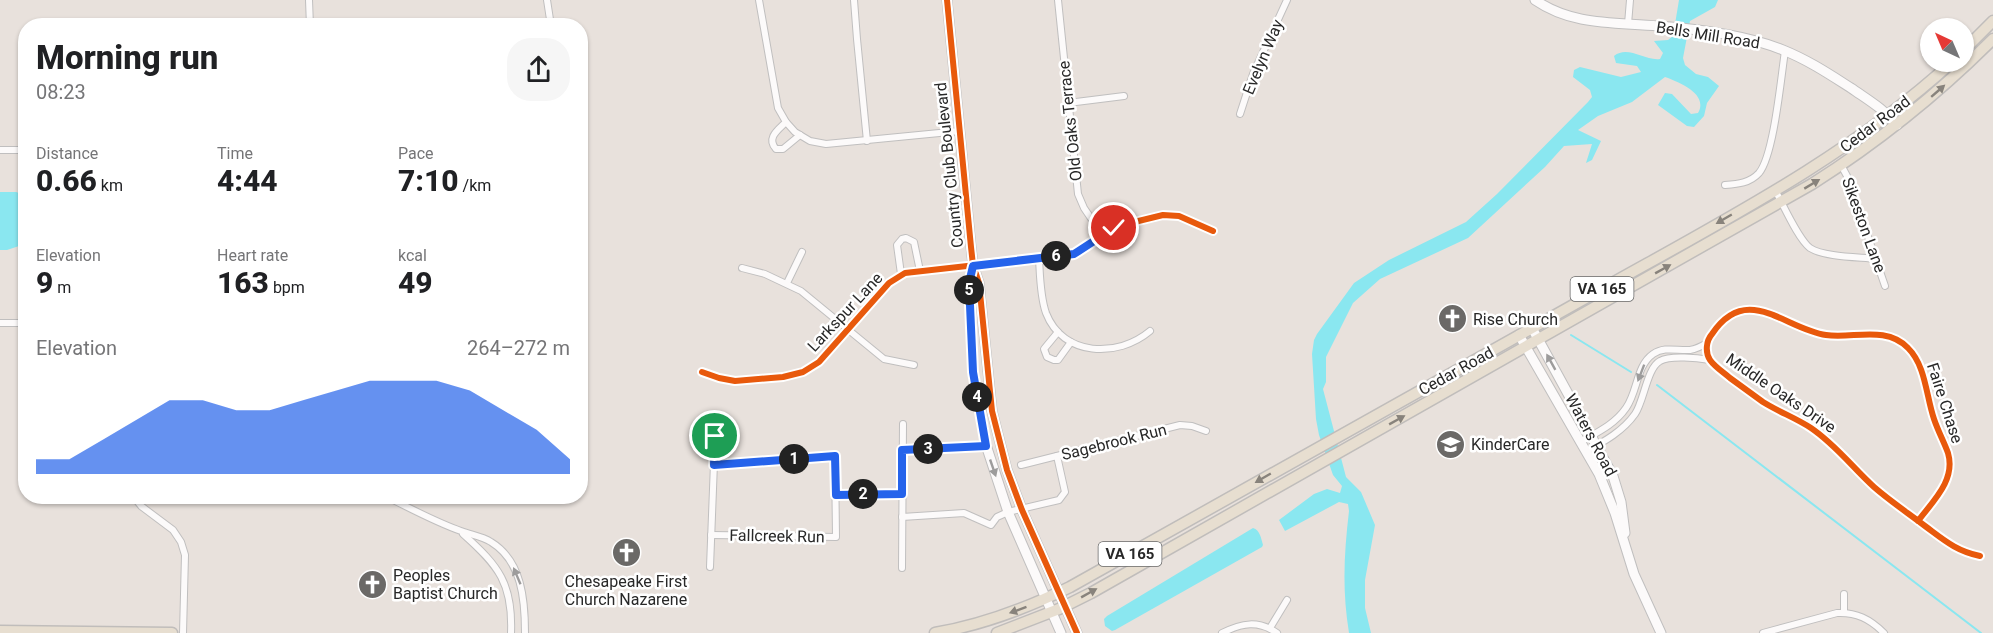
<!DOCTYPE html>
<html lang="en">
<head>
<meta charset="utf-8">
<style>
	:root { --surface:#fff; --page:#f6f6f6; --text:#202124; --muted:#757577; --accent:#2563eb }
	body { margin:0; font-family:Roboto,sans-serif; background:var(--page); color:var(--text); height:100vh; display:flex; flex-direction:column; font-size:22px; white-space:nowrap }
	* { box-sizing:border-box; margin:0 }
	p { font-size:20px; color:var(--muted) }
	.icon { flex:none; width:33px; height:33px; fill:none; stroke:currentColor; stroke-width:2; stroke-linecap:round; stroke-linejoin:round }
	.map { position:relative; flex:1; overflow:hidden }
	.side { position:absolute; left:18px; top:18px; width:570px; height:486px; display:flex; flex-direction:column; background:var(--surface); border-radius:24px; box-shadow:0 2px 4px #0004 }
	.side>* { flex:none }
	.needle { width:39px; rotate:316deg }
	.tools { position:absolute; left:1920px; top:18px; display:grid; gap:12px }
	.tools a { display:grid; place-items:center; width:54px; height:54px; border-radius:50%; background:var(--surface); box-shadow:0 2px 4px #0004; font-size:30px }
	.pin { position:absolute; display:grid; place-items:center; width:51px; height:51px; color:#fff; margin:-26px; border:3px solid #fff; border-radius:50%; box-shadow:0 2px 6px #0007 }
	.km { position:absolute; width:30px; height:30px; margin:-15px; border-radius:50%; background:#222; color:#fff; font-size:16px; line-height:30px; text-align:center }
	.round { display:grid; place-items:center; flex:none; width:63px; height:63px; border-radius:24px; background:var(--page) }
	.overview { display:flex; align-items:center; justify-content:space-between; height:102px; padding:0 18px }
	h1 { font-size:33px; font-weight:800; line-height:45px }
	.figures { display:grid; grid-template-columns:repeat(3,1fr); gap:9px; height:102px; padding:6px 18px }
	.figures div { display:grid; align-content:center }
	.figures b { font-size:30px; font-weight:800 }
	.figures small { font-size:16px; font-weight:400 }
	.figures p { font-size:16px }
	.chart { height:168px; padding:12px 18px }
	.chart p { display:flex; justify-content:space-between }
	.chart svg { width:100%; height:108px; margin-top:6px; fill:var(--accent); opacity:.7 }
	.map>svg:first-child { display:block }
</style>
</head>
<body>
<div class="map">
<svg width="1993" height="633" viewBox="0 0 1993 633">
	<rect width="100%" height="100%" fill="#e8e1dc"/>
	<g fill="#8ae7f0">
		<path d="M1679,0h39l-3,7 -25,14 -7,37 2,7 11,9 12,3 11,9 -12,17 -3,13 -10,11 -7,-1 -29,-21 7,-12 7,1 19,20 7,-1c11,-19 -19,-31 -33,-36l-33,25 -34,14 -20,14 23,11 -9,19 -6,3 6,-19 -28,2 -19,21 -77,71 -88,41 -27,24 -27,54v25l-3,7 23,88 15,15 14,33 -10,55v28l6,25h-22c-7,-43 -5,-79 0,-122l-1,-7 -9,-2 -54,29 -6,-11 35,-26 13,-5 13,4 2,-7 -9,-11 -14,-40 -3,-16 -4,-65 2,-14 3,-6 37,-51 35,-23 77,-38 31,-28 91,-92 4,-5 -2,-7 -17,-13 1,-7 6,-3 41,10 20,-5 -4,-6 -21,-3 -2,-7c14,-11 30,5 46,3l3,-6 -9,-12 14,-1 5,-4z"/>
		<path d="M0,192h16l9,3v49l-18,6h-7z"/>
		<path d="M1253,528c7,2 8,10 10,17l-1,2 -147,83 -3,1 -7,-5 -1,-7 3,-3z"/>
	</g>
	<g fill="none" stroke-linecap="round" stroke-linejoin="round">
		<g stroke="#8ae7f0" stroke-width="2">
			<path d="M1571,335l60,37"/>
			<path d="M1657,385l324,248"/>
		</g>
		<defs>
			<g id="street">
				<path d="M309,0l1,26"/>
				<path d="M547,0l4,26"/>
				<path d="M759,0l19,108 8,14 9,10 15,9 16,3 134,-13"/>
				<path d="M854,0l3,39 10,102"/>
				<path d="M1058,0l20,194 6,14 19,28"/>
				<path d="M1628,24l2,-24"/>
				<path d="M1068,103l56,-7"/>
				<path d="M1240,114l13,-40 34,-74"/>
				<path d="M786,122c-8,8 -20,16 -10,27h7l17,-14"/>
				<path d="M0,150h26"/>
				<path d="M1841,165l6,11 38,110"/>
				<path d="M1725,185c13,-1 25,-2 34,-12 15,-18 22,-96 26,-122"/>
				<path d="M1775,190c8,14 23,49 35,58 14,9 49,9 66,11"/>
				<path d="M1039,258c1,17 1,38 7,55 17,44 72,45 104,18"/>
				<path d="M742,268l23,6 36,17 83,68 30,6"/>
				<path d="M901,274l-4,-29 5,-6 4,-1 8,4 6,29"/>
				<path d="M787,283l15,-31"/>
				<path d="M0,323h26"/>
				<path d="M1058,332l-14,17 3,8 7,3h4l13,-18"/>
				<path d="M702,372l17,6 16,3 48,-4 20,-5 16,-10 70,-79 16,-10 169,-19 44,-28 45,-11 16,1 34,15"/>
				<path d="M1582,441c16,-9 33,-17 44,-33 12,-17 10,-42 27,-54 12,-8 24,-3 37,-4 6,-1 12,-4 17,-7"/>
				<path d="M902,450l84,-5"/>
				<path d="M1587,451c18,-10 36,-20 48,-37 9,-13 12,-46 25,-53 10,-6 38,-3 50,-1"/>
				<path d="M1021,465l159,-40 12,1 14,5"/>
				<path d="M836,495l66,-1"/>
				<path d="M133,496l8,10 32,24 8,12 4,13 -2,78"/>
				<path d="M385,496c25,12 50,26 76,35 10,4 21,5 30,11 31,19 34,58 34,91"/>
				<path d="M902,517l62,-4 27,12 6,-8 11,-5 51,-12 6,-8 -8,-36"/>
				<path d="M1918,521c15,-20 38,-41 30,-68 -4,-11 -10,-22 -14,-34 -8,-23 -8,-53 -26,-71 -22,-23 -55,-9 -82,-13 -41,-6 -79,-53 -114,-1 -6,7 -7,18 -2,26 5,7 13,12 20,18 11,8 22,16 33,24 16,10 33,16 48,26 25,17 41,39 63,59 16,14 34,26 51,39 19,14 31,25 55,30"/>
				<path d="M463,534c36,32 50,50 48,99"/>
				<path d="M711,535l125,2 -1,-81 -121,9"/>
				<path d="M710,567l5,-130"/>
				<path d="M902,568l1,-144"/>
				<path d="M1844,613v-19"/>
				<path d="M1270,628l17,-28"/>
				<path d="M1222,633c20,-10 36,-13 55,0"/>
				<path d="M1763,633l74,-20c19,-1 33,6 47,20"/>
			</g>
			<g id="secondary">
				<path d="M947,0l24,247 2,18 6,18 13,128 15,59 15,40 55,123"/>
				<path d="M1535,0c38,26 79,22 123,26 40,3 88,9 125,24 25,10 46,24 68,38 17,12 33,21 46,37"/>
				<path d="M973,265l-4,18 4,89 13,73 22,67 53,121"/>
				<path d="M1532,328l81,148 8,26 4,31"/>
				<path d="M1519,335l80,139 16,39 19,61 27,59"/>
			</g>
			<g id="primary">
				<path d="M1964,50l29,-29"/>
				<path d="M0,631l172,2"/>
				<path d="M935,633c47,-8 92,-25 135,-46 172,-96 343,-192 514,-288 127,-72 260,-138 368,-237"/>
				<path d="M997,633l62,-24 32,-16 721,-409c66,-42 126,-90 181,-145"/>
			</g>
		</defs>
		<use href="#street" stroke="#c0bfbf" stroke-width="8"/>
		<use href="#secondary" stroke="#c0bfbf" stroke-width="11"/>
		<use href="#primary" stroke="#c0bdbb" stroke-width="13"/>
		<use href="#street" stroke="#fcfafa" stroke-width="6"/>
		<use href="#secondary" stroke="#fcfafa" stroke-width="9"/>
		<use href="#primary" stroke="#e7ded0" stroke-width="10"/>
		<defs>
			<g id="cycleway">
				<path d="M947,0l24,247 2,18 6,18 13,128 15,59 15,40 55,123"/>
				<path d="M702,372l17,6 16,3 48,-4 20,-5 16,-10 70,-79 16,-10 169,-19 44,-28 45,-11 16,1 34,15"/>
				<path d="M1918,521c15,-20 38,-41 30,-68 -4,-11 -10,-22 -14,-34 -8,-23 -8,-53 -26,-71 -22,-23 -55,-9 -82,-13 -41,-6 -79,-53 -114,-1 -6,7 -7,18 -2,26 5,7 13,12 20,18 11,8 22,16 33,24 16,10 33,16 48,26 25,17 41,39 63,59 16,14 34,26 51,39 19,14 31,25 55,30"/>
			</g>
		</defs>
		<use href="#cycleway" stroke="#fff" stroke-width="10"/>
		<use href="#cycleway" stroke="#e8590c" stroke-width="6"/>
	</g>
	<defs><path id="oneway-solid" d="M-6-.8H1V-3.2L6.5 0L1 3.2V.8H-6Z" transform="scale(1.5)"/></defs>
	<g fill="#88837c">
		<use href="#oneway-solid" transform="translate(1938 91) rotate(-41)"/>
		<use href="#oneway-solid" transform="translate(1812 184) rotate(-31)"/>
		<use href="#oneway-solid" transform="translate(1724 219) rotate(150)"/>
		<use href="#oneway-solid" transform="translate(1663 269) rotate(-29)"/>
		<use href="#oneway-solid" transform="translate(1397 420) rotate(-29)"/>
		<use href="#oneway-solid" transform="translate(1263 478) rotate(150)"/>
		<use href="#oneway-solid" transform="translate(1089 593) rotate(-29)"/>
		<use href="#oneway-solid" transform="translate(1018 610) rotate(160)"/>
	</g>
	<g fill="#9d9c9c">
		<use href="#oneway-solid" transform="translate(1551 362) rotate(-119)"/>
		<use href="#oneway-solid" transform="translate(1641 373) rotate(111)"/>
		<use href="#oneway-solid" transform="translate(993 468) rotate(71)"/>
		<use href="#oneway-solid" transform="translate(517 576) rotate(-113)"/>
	</g>
	<g fill="none" stroke-linecap="round" stroke-linejoin="round">
		<defs>
			<path id="route" d="M715,436l-1,29 121,-9 1,39 66,-1v-44l84,-4 -13,-74 -4,-89 4,-17 101,-12 40,-26"/>
		</defs>
		<use href="#route" stroke="#fff" stroke-width="12"/>
		<use href="#route" stroke="#2563eb" stroke-width="8"/>
	</g>
	<defs>
		<symbol id="church-disc" viewBox="-11 -11 22 22"><circle r="9.5" fill="#6b6967" stroke="#fff"/><path d="M-1.2-6h2.4v3.5h3.3v2.4h-3.3V6h-2.4V-.1h-3.3v-2.4h3.3Z" fill="#fff"/></symbol>
		<symbol id="school-disc" viewBox="-11 -11 22 22"><circle r="9.5" fill="#6b6967" stroke="#fff"/><path d="M0-5L7-2L0 1L-7-2ZM-4 1L0 2.5L4 1V4Q0 6-4 4Z" fill="#fff"/></symbol>
	</defs>
	<g fill-rule="evenodd">
		<use href="#church-disc" x="1436" y="302" width="33" height="33"/>
		<use href="#school-disc" x="1434" y="428" width="33" height="33"/>
		<use href="#church-disc" x="610" y="536" width="33" height="33"/>
		<use href="#church-disc" x="356" y="568" width="33" height="33"/>
	</g>
	<g text-anchor="middle" dominant-baseline="central" stroke-width="5" stroke-linejoin="round" paint-order="stroke">
		<g fill="#fff" stroke="#686868" stroke-width="1.5">
			<rect x="1570.5" y="277" width="63" height="24" rx="4.5"/>
			<rect x="1098.5" y="542" width="63" height="24" rx="4.5"/>
		</g>
		<g font-size="15" font-weight="bold" fill="#282828">
			<text x="1602" y="289">VA 165</text>
			<text x="1130" y="554">VA 165</text>
		</g>
		<g font-size="16" fill="#282828" stroke="#fff">
			<text transform="translate(1708 35) rotate(9)">Bells Mill Road</text>
			<text transform="translate(1263 57) rotate(-67)">Evelyn Way</text>
			<text transform="translate(1070 121) rotate(-96)">Old Oaks Terrace</text>
			<text transform="translate(1875 124) rotate(-37)">Cedar Road</text>
			<text transform="translate(949 165) rotate(-96)">Country Club Boulevard</text>
			<text transform="translate(1864 225) rotate(70)">Sikeston Lane</text>
			<text transform="translate(845 312) rotate(-47)">Larkspur Lane</text>
			<text transform="translate(1456 371) rotate(-29)">Cedar Road</text>
			<text transform="translate(1781 393) rotate(34)">Middle Oaks Drive</text>
			<text transform="translate(1945 403) rotate(72)">Faire Chase</text>
			<text transform="translate(1591 435) rotate(62)">Waters Road</text>
			<text transform="translate(1114 442) rotate(-14)">Sagebrook Run</text>
			<text transform="translate(777 536) rotate(1)">Fallcreek Run</text>
		</g>
		<g font-size="16" fill="#282828" stroke="#fff" text-anchor="start">
			<text x="1473" y="319">Rise Church</text>
			<text x="1471" y="444">KinderCare</text>
			<text x="393" y="575">Peoples<tspan x="393" dy="18">Baptist Church</tspan></text>
			<text x="626" y="581" text-anchor="middle">Chesapeake First<tspan x="626" dy="18">Church Nazarene</tspan></text>
		</g>
	</g>
</svg>
<div class="tools">
<a><svg class="needle" viewBox="-14 -14 28 28"><path d="M0-13l5 13h-10z" fill="#e53935"/><path d="M0 13l5-13h-10z" fill="#757577"/></svg></a>
</div>
<div class="pin" style="left:715px;top:436px;background:#1e9e55"><svg class="icon" aria-label="arrive" viewBox="0 0 24 24"><path d="M6 21V4h12l-3 4 3 4H6"/></svg></div>
<div class="pin" style="left:1114px;top:228px;background:#d93025"><svg class="icon" aria-label="check" viewBox="0 0 24 24"><path d="M5 12l5 5 9-10"/></svg></div>
<b class="km" style="left:794px;top:459px">1</b>
<b class="km" style="left:863px;top:494px">2</b>
<b class="km" style="left:928px;top:449px">3</b>
<b class="km" style="left:977px;top:397px">4</b>
<b class="km" style="left:969px;top:290px">5</b>
<b class="km" style="left:1056px;top:256px">6</b>
<section class="side">
<div class="overview"><div><h1>Morning run</h1><p>08:23</p></div><a class="round"><svg class="icon" aria-label="share" viewBox="0 0 24 24"><path d="M12 15V3M7 8l5-5 5 5M5 13v7h14v-7"/></svg></a></div>
<div class="figures">
<div><p>Distance</p><b>0.66<small> km</small></b></div>
<div><p>Time</p><b>4:44</b></div>
<div><p>Pace</p><b>7:10<small> /km</small></b></div>
</div>
<div class="figures">
<div><p>Elevation</p><b>9<small> m</small></b></div>
<div><p>Heart rate</p><b>163<small> bpm</small></b></div>
<div><p>kcal</p><b>49</b></div>
</div>
<div class="chart"><p><span>Elevation</span>264–272 m</p>
<svg viewBox="0 0 160 44" preserveAspectRatio="none"><path d="M0 44V38L10 38L20 30L30 22L40 14L50 14L60 18L70 18L80 14L90 10L100 6L110 6L120 6L130 10L140 18L150 26L160 38V44z"/></svg>
</div>
</section>
</div>
</body>
</html>
